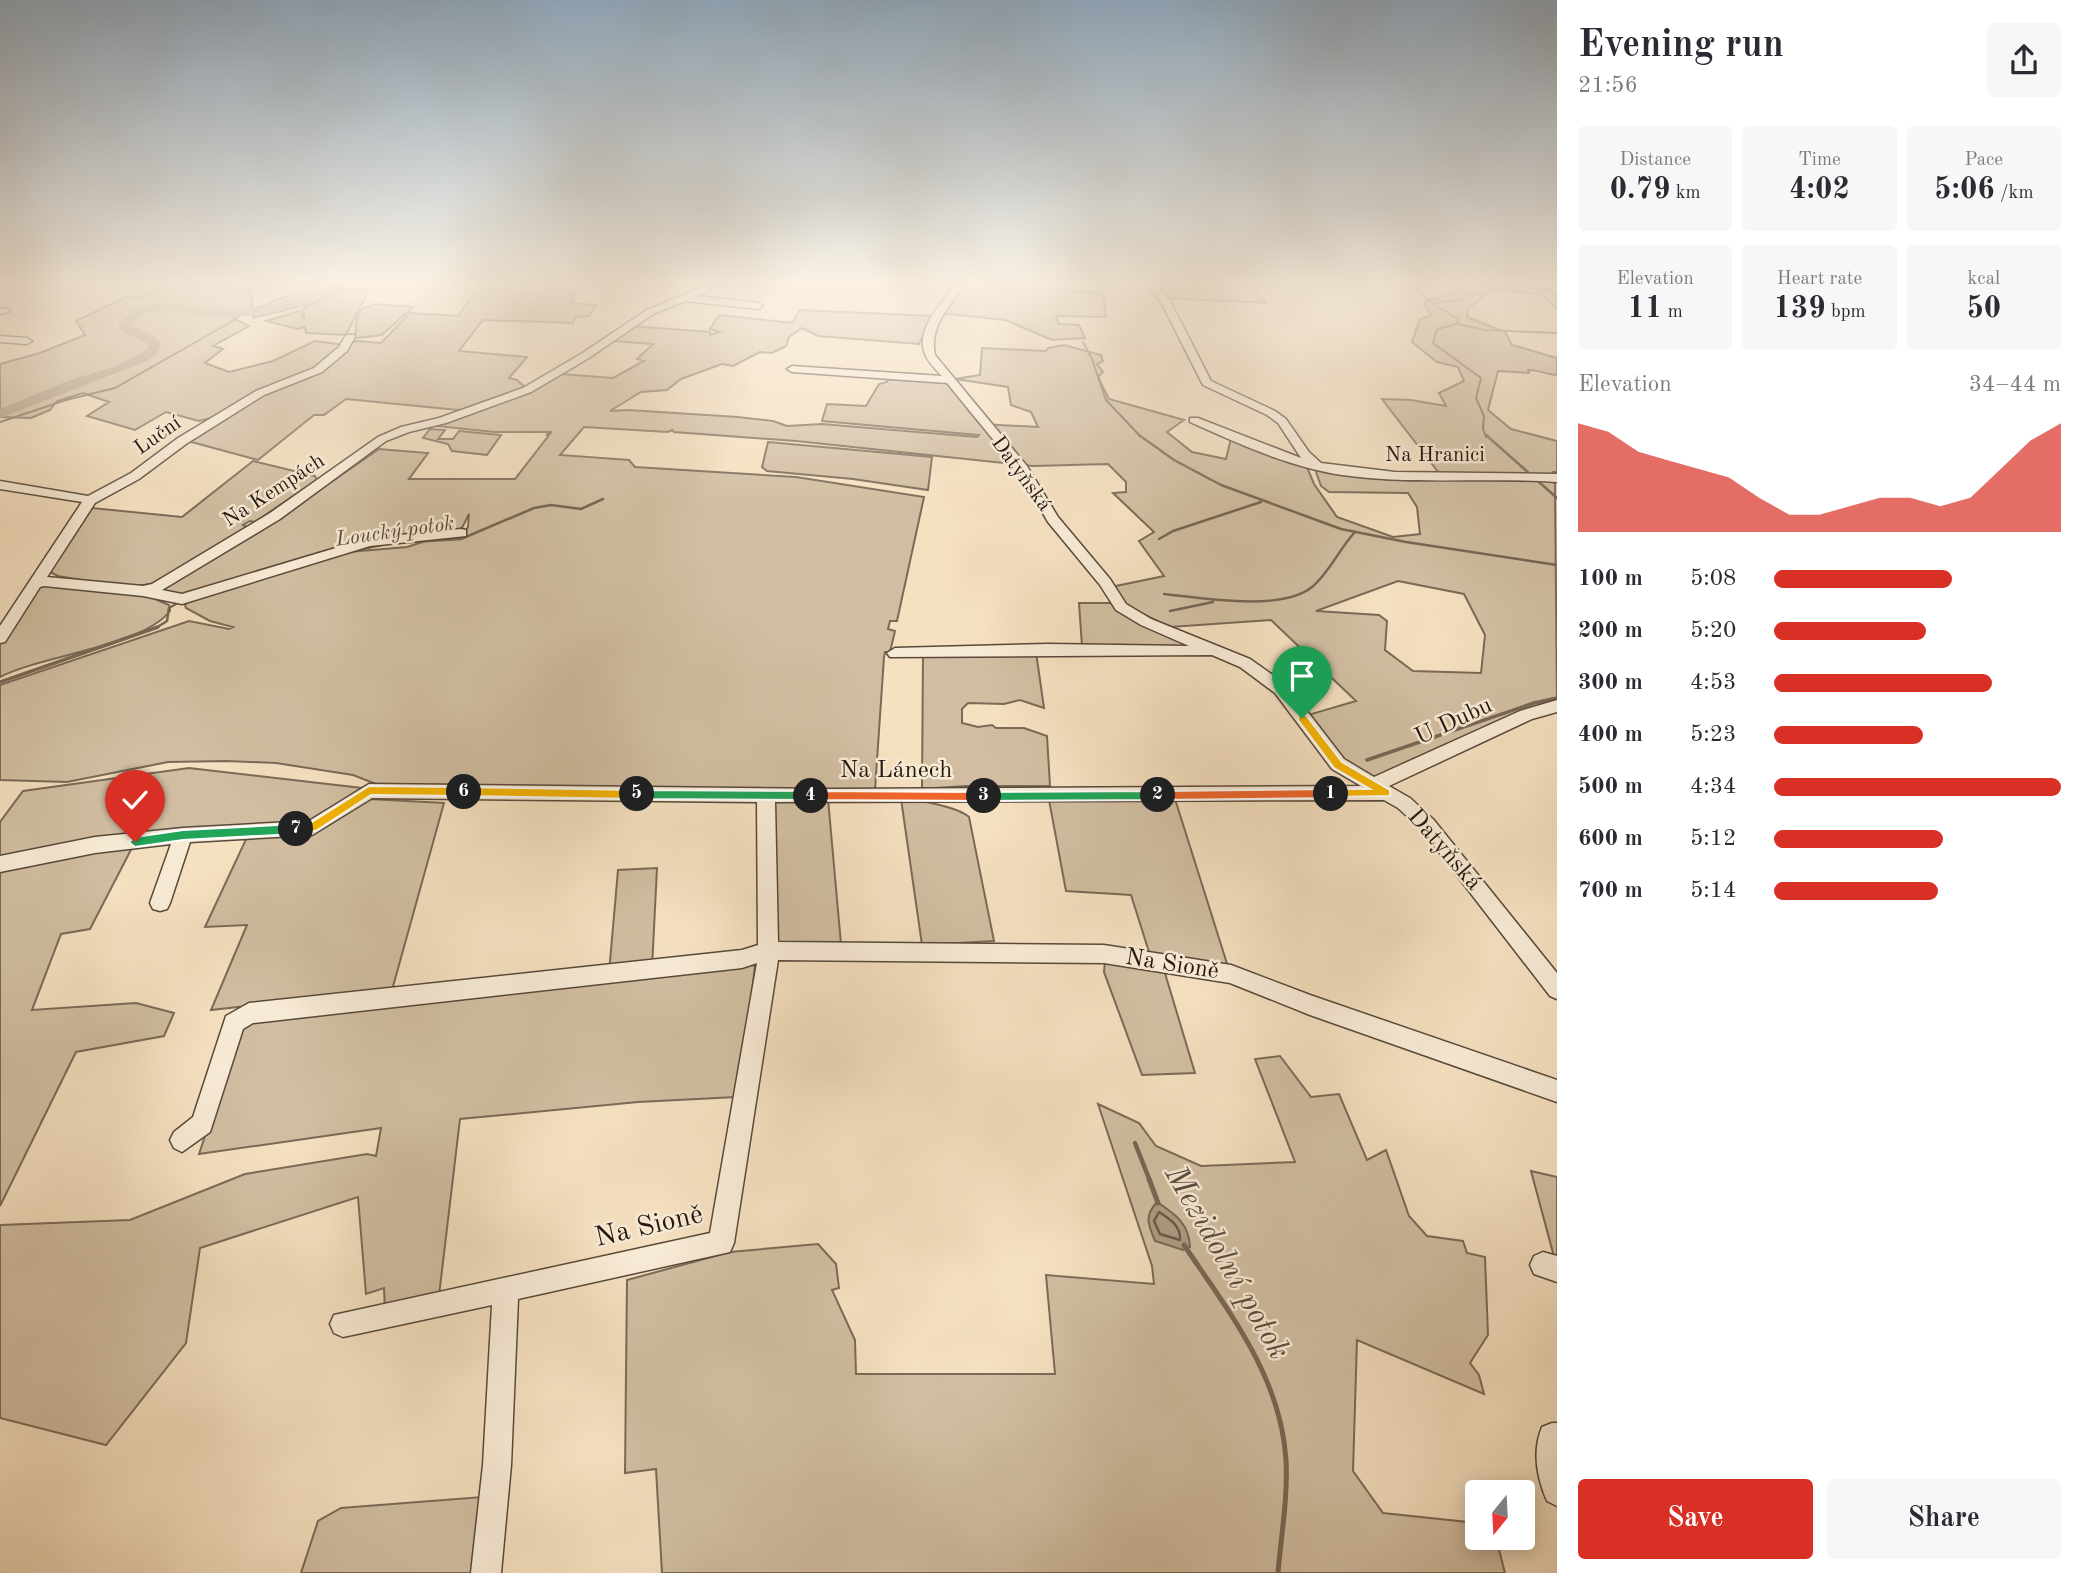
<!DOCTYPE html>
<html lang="en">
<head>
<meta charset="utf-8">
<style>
	:root { --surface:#fff; --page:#f7f7f7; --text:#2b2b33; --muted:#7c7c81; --accent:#d93025 }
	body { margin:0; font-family:"Old Standard TT",serif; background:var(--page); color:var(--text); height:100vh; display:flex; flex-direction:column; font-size:26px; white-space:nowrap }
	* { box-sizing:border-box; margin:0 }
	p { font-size:23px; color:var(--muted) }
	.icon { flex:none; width:38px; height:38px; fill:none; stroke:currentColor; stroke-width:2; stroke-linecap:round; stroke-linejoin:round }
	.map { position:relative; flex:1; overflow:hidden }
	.drawer { display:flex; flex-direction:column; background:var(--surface); width:525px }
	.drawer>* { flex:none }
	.needle { width:46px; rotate:198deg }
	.controls { position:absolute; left:1465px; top:1480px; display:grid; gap:14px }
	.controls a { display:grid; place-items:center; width:70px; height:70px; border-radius:7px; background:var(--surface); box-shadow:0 4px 18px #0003; font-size:35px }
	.pin { position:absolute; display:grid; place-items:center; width:60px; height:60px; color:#fff; margin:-72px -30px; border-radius:50% 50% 50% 0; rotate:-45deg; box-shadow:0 0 7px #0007 }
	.pin .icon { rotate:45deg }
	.km { position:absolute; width:35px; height:35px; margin:-18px; border-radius:50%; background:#222; color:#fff; font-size:19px; line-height:35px; text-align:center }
	.round { display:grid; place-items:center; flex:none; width:74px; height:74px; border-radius:7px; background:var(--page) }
	.overview { display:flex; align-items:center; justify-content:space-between; height:119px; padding:0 21px }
	h1 { font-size:38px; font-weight:800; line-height:52px }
	.figures { display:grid; grid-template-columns:repeat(3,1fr); gap:10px; height:119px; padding:7px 21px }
	.figures div { display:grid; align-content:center; border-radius:7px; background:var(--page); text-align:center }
	.figures b { font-size:30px; font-weight:800 }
	.figures small { font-size:19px; font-weight:400 }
	.figures p { font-size:19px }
	.chart { height:196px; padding:14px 21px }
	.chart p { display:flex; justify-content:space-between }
	.chart svg { width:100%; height:126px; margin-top:7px; fill:var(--accent); opacity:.7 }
	.button { display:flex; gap:14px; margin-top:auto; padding:14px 21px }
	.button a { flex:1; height:80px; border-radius:7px; background:var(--accent); color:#fff; font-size:28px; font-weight:800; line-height:80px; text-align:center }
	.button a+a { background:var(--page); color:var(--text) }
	ul { padding:0 21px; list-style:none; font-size:23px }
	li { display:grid; grid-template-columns:112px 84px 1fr; align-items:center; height:52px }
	li i { height:18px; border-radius:9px; background:var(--accent) }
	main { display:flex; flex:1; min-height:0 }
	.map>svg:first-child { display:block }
</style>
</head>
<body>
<main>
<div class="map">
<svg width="1557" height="1573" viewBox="0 0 1557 1573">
	<rect width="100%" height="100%" fill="#f5e0c0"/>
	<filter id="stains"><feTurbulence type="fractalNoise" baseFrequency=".00286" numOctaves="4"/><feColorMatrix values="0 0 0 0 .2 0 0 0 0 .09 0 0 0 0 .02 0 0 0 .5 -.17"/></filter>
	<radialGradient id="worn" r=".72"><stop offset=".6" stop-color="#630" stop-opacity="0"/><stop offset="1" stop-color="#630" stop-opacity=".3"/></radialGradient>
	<g fill="#d1bea2" stroke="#7a6a58" stroke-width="2" fill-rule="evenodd">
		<path d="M160,285h79c20,7 11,11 13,26l-15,2 -5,5 17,8 -36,20 10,3 -18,14 24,9 44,-11 42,-20 30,4 12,-4 24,2 29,-30 48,3 22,-31h88l-3,5 11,2 -5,11 26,2 -8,11 -13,1 -3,6 -90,-3 -24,31 68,6 -18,21 8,2 9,8 35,-14 52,4 31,-17 -7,-2 16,-15 -43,-3 21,-15 79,6v3l10,-3 -10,-3 9,-14 74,8 6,-13 133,6 -13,28 -101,-8 -16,-8 -13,9 -3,9 -14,7 -12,-1 -27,14 -11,-2 -41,15 -14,11 -26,2 -31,19 18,-1 110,7 35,4 14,5 35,-2 155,13 2,-2 -157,-14 5,-17 39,2 13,-22 8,-2 1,-3 58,3 34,42 58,3 -7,-15 -20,-7 -3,-18 -53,-8 25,-4 2,-27 64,3 2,-3 16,-3 37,10 2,6 -6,3 6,8 -5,5 11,22 75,21 -17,12 25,20 34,7 5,-21 76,29 7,17 23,33 56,20 27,-3 -3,-27 -9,-14 -79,-1 -8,-6 -6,-17 74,11 153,-1 13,4 2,223 -184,79 -43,-31 -22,-39 48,-14 -85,-81 -101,7 -46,-22 -13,-18 53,-11 -25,-35 15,-9 -41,-39 13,-1v-10l-18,-18 -75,2 -237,-25 -122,-9 -2,-2 -4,2 -84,-5 -24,28 69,5 6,7 161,10 128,20 -27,124h-7l-2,8 7,2 -5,21h-5l-1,5 -9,133 -499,-6 -23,-9 -77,-12 -50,-2 -58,1 -101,20 -67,-2v-95l189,-64 40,8 4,-2 -23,-6 -24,-13 -1,-3 5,-4 158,-49 59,-5 25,-8 32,-5 4,-7 1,-13 -7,14 -14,5 -69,6 -202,60 -17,-8 118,-72 101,-70 49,4 -19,26h106l34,-44h-3l6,-3h-58l-58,-6 32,-15 -122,-12 -22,16h-10l-56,45 -70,-19 56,-37 65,-30 -90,42 -20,5 -33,-9 -31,18 -48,-14 22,-14 -26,-9 -26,8 -7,9 -19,8 -31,-1v-53l40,-11 45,-18 -9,-14 52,-25 12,2zM1398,581l66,13 21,41 -4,38 -68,-2 -28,-21 2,-29 -8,-6 -63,-4z"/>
		<path d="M316,285h26l-29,18 -60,15 1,-9z"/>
		<path d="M963,285l140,8 3,24 -50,-1 3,8 20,1 6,13 -33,2 -47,-20 -65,-7z"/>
		<path d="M1155,285h96l14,18 -98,-5z"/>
		<path d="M1471,285h53l20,5 -1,5 -50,-7 -25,21 -1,8 38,15 7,13 45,13v17c-11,-1 -19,-5 -29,-5l1,3 -31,-2 -10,39 23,19 46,12v31h-4l-1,4 -113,-3 -57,-74 29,1 35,6 -7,-13 25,-12 -6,-14 -21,-5 -25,-20 8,-23 12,-4 -7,-9v-5l38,-10z"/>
		<path d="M345,289h24l-23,46 -40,-2 -1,-6 -7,2 -32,-8 34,-10 4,9 -1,-11z"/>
		<path d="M374,304l39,3 -31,28 -27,3 2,-20 5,-9z"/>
		<path d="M430,429l15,1 -7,9h15l6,-8 42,4 -14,20 -35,-4 -4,-7 -25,-6z"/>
		<path d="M768,442l164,15 -4,33 -75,-11 -86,-8 -5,-4z"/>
		<path d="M253,461l62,15 2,4 -62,42 -5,-1 -7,4 4,2 -86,54c-33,12 -70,0 -103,-5l-8,-4 42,-64 90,9z"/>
		<path d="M46,584l100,11 23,10 1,6c-28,36 -128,44 -170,66v-33l34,-53z"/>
		<path d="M1079,603h36l88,46 -121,-3z"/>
		<path d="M1036,652l8,56 -24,-8 -16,4 -36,-1 -6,6v14l16,4 14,-2 4,3h28l23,8 3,50h-85l-43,3 1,-135z"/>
		<path d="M189,768l173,20 -56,39 63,-28 75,4 -52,187 -181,20 36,-85 -42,2 44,-94 -114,9 -45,87 -29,5 -29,76 104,-7 38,10 -10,23 -88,16 -76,154v-384l23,-31z"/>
		<path d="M775,799h53l13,145h-67l-2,-138z"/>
		<path d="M901,799c15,0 57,8 68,18l25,124 -72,4z"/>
		<path d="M1175,799l54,171 -80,-18 -18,-57 -65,-4 -17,-91z"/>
		<path d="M657,868l-5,100 -43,5 9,-103z"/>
		<path d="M1105,961l59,9 31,103 -53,2 -38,-103z"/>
		<path d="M747,963l8,3 -15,126 -4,5 -98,5 -178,17 -22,185 -53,7 -1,-23 -18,6 -8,-97 -158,51 -14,95 -80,102 -106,-27v-193l130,-5 115,-46 122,-20 9,2 5,-28 -182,26 42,-127 7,-5z"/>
		<path d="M1280,1056l31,41 28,-3 28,66 19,-10 23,66 18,20 36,5 4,12 18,4 3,78 -18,28 9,12 5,19 -127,-54 -4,131 30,42 94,10v15h19l9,35h-843l-6,-104 -31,4 2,-193 103,-28 88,-8 18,20 3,24 -7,2 23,50 1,34h199l-9,-99 108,9 -2,-18 -54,-162 41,19 17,23 45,20 94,-4 -40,-103z"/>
		<path d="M1531,1171l26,6v88l-1,-1z"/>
		<path d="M482,1497l-7,76h-174l17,-52 23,-13z"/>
	</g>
	<path fill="#ae9c84" stroke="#776755" stroke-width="2" d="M1157,1202c18,12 32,21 33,45l-7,3 -28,-9c-7,-17 -11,-25 2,-39z"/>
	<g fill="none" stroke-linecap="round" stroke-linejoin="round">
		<path stroke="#695a4a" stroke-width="2.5" d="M1159,1212c11,7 22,14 21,28l-20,-6 -6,-13z"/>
		<g stroke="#776755" stroke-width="2">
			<path d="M1411,285l21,18"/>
			<path d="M1457,324l28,6 72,3"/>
			<path d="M1083,342l9,17 14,41 35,37"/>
			<path d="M0,422l66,-22 49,-12 121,-69 6,-6"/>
			<path d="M1486,437l-3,-8 1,-13 -8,-18 5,-20 -48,-35 4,-14 20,-5 1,-5 -26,-16 30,-3 3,-6 16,1 6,-10"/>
		</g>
		<g stroke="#776755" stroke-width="2.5">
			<path d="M1139,435l35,25 47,25 120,44 65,13 151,23"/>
			<path d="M1486,435l71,63"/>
			<path d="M1159,539l14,-8 88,-29"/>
			<path d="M395,543l66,-4 73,-31 17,-3 30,4 22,-10"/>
			<path d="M357,550l30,-6"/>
			<path d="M1164,594c37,4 117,18 148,-7 18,-15 27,-38 43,-55"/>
			<path d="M1170,611l43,-9"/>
			<path d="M156,628l11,-7 2,-13 7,-4"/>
		</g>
		<g stroke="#776755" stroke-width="3.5">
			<path d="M0,682l158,-55"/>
			<path d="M1367,760l167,-57 23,-5"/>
		</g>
		<path stroke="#776755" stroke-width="4.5" d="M1135,1143l15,38"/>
		<g stroke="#776755" stroke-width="5">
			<path d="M1149,1179l9,24"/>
			<path d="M1184,1245c45,67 97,132 102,215 2,38 -5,76 -8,113"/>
		</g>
		<path fill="#ae9c84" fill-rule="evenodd" d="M321,285h13c-26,26 -93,36 -128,31 -18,-2 -41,-10 -59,-4 -7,3 -12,8 -16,13l21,10 9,8 -3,10 -11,8 -147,57v-9l68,-28 48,-15 32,-17 -1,-6 -20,-9 -9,-8c29,-39 66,-15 105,-16 34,0 69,-7 98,-25z"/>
		<defs>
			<g id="minor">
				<path d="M708,285h12l-24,11 62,7 5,3 -5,3 -73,-8 -32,13 -64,44 -58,34 -85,31 -37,9 -23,9 -106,78 -118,71 20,4 187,-56 92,-9 5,1v6l-96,10 -188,58 -39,-8 -99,-10 -4,1 -35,55 -5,1v-17l82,-124 -82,-13v-8l88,15 43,-23 47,-35 78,-47 58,-23 25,-21 7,-12h8l1,2 -8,14 -25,21 -58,23 -78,49 -47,35 -44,24 -48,74 96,9 9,-2 118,-71 108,-76 23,-10 38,-9 84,-30 58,-34 66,-44z"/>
				<path d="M955,285h9c-15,22 -35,42 -29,70l92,111 31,51 52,62 16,25 25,15 99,40 37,26 57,74 30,18 146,-66 37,-11v12l-25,7 -143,67 21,12 23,21 124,154v26l-7,-3 -129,-167 -23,-21 -14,-8 -609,2 3,140 326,3 127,20 79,30 247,85v22l-247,-87 -80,-32 -126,-20 -326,-3 -44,283 -4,9 -212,47 -7,166 -10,108h-30l12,-108 9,-160 -149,32 -9,-4 -4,-9 4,-9 376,-82 47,-270 -15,5 -489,55 -10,6 -33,103 -28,20 -8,-4 -4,-8 4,-8 19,-15 33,-101 23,-13 493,-53 16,-5 -1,-143 -385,-4 -60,37 -122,7 -20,61 -3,6 -7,2 -7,-2 -3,-6 21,-59 -76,9 -95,19v-16l95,-19 88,-9 126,-7 60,-37 466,5 526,-3 -29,-17 -57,-76 -35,-26 -28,-12 -322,2 -3,-4 8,-5 153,-4 141,2 -48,-21 -25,-15 -16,-25 -52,-63 -30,-52 -71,-87 -155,-11 -5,-3 5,-3 150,10c-6,-6 -14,-14 -17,-22 -10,-25 17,-51 30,-69z"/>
				<path d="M1147,285h9l13,14 42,82 64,30 11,8 23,33 12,11 74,9 162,2v8c-71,-5 -144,3 -215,-7 -53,-8 -103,-31 -152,-53v-4h8l103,40 -23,-35 -11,-8 -64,-30 -43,-85z"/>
				<path d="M1557,287v6l-5,1 5,5v9l-16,-15z"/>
				<path d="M0,308l8,1 2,2 -10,3z"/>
				<path d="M0,336l27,2 5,3 -5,3 -27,-2z"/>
				<path d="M1543,1252l14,4v26l-23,-8 -4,-9 4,-9z"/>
				<path d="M1552,1423h5v83l-10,-5c-10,-23 -15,-50 -5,-74z"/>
			</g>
		</defs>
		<use href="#minor" stroke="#58493b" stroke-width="3"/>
		<use href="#minor" fill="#f8ebd6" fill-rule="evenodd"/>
	</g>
	<linearGradient id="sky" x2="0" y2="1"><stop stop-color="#91aac0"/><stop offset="0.56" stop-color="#faf1e3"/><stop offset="1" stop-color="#faf1e3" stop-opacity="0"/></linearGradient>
	<rect width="1557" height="505" fill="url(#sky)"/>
	<path fill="#f5b400" stroke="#fff" stroke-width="2" d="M1302,714l4,1 36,47 48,28v6l-63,1v-7l4,-1h39l-36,-21 -36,-48v-5z"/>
	<path fill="#f0652b" stroke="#fff" stroke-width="2" d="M1331,789l5,5 -5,4 -173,2 -6,-5 6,-4z"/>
	<path fill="#22a559" stroke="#fff" stroke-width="2" d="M1158,791l6,4 -6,5 -174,1 -5,-5 5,-4z"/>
	<path fill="#f0652b" stroke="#fff" stroke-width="2" d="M811,791l173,1 6,4 -6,5 -173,-1 -6,-4z"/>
	<path fill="#22a559" stroke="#fff" stroke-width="2" d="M637,790l174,1 5,5 -5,4 -174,-1 -6,-5z"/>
	<path fill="#f5b400" stroke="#fff" stroke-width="2" d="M464,787l173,3 6,4 -6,5 -173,-3 -6,-4z"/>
	<path fill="#f5b400" stroke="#fff" stroke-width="2" d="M369,786l95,1 6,5 -6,4 -93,-1 -55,36 -24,1v-7l18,-2z"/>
	<path fill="#22a559" stroke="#fff" stroke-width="2" d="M296,824l6,5 -6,5 -113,6 -48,7 -6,-5 6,-5 48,-7z"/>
	<g text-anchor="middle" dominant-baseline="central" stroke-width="5" stroke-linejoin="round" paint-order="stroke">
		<g font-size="21" fill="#24170f" stroke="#f8ebd6">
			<text transform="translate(158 436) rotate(-35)">Luční</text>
			<text x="1435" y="455">Na Hranici</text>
			<text transform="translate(1021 474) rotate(54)">Datyňská</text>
			<text transform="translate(274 491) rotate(-33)">Na Kempách</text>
		</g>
		<g font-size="21" font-style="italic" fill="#5b4c3e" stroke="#f8ebd6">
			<text transform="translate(395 532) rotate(-8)">Loucký potok</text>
		</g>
		<g font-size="24" fill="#24170f" stroke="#f8ebd6">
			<text transform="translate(1454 722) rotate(-25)">U Dubu</text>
			<text x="896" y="771">Na Lánech</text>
			<text transform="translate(1444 850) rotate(49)">Datyňská</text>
			<text transform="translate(1172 965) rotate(9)">Na Sioně</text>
		</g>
		<g font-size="28" fill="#24170f" stroke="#f8ebd6">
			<text transform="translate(649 1227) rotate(-13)">Na Sioně</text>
		</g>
		<g font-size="32" font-style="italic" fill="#5b4c3e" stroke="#f8ebd6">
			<text transform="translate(1226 1263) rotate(60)">Mezidolní potok</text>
		</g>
	</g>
	<rect width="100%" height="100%" filter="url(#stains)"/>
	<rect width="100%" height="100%" fill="url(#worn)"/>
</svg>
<div class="controls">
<a><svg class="needle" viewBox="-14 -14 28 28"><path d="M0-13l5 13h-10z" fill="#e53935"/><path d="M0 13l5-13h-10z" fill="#7c7c81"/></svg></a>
</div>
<div class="pin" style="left:1302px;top:718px;background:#1e9e55"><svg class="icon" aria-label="arrive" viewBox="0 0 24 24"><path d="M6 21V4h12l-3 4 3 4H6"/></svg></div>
<div class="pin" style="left:135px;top:842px;background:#d93025"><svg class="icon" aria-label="check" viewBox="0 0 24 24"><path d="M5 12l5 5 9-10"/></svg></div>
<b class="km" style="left:1331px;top:794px">1</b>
<b class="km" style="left:1158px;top:795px">2</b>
<b class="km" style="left:984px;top:796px">3</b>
<b class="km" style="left:811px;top:796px">4</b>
<b class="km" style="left:637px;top:794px">5</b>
<b class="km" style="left:464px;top:792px">6</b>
<b class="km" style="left:296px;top:829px">7</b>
</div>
<section class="drawer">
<div class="overview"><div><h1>Evening run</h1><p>21:56</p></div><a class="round"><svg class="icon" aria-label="share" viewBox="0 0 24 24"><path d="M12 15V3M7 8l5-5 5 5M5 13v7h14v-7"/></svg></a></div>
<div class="figures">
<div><p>Distance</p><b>0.79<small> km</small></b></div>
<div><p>Time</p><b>4:02</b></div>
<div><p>Pace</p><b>5:06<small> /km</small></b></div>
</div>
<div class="figures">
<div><p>Elevation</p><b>11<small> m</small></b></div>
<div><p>Heart rate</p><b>139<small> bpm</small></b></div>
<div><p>kcal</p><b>50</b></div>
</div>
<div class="chart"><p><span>Elevation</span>34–44 m</p>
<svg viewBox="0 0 160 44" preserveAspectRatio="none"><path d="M0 44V6L10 9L20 16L30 19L40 22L50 25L60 32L70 38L80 38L90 35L100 32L110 32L120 35L130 32L140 22L150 12L160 6V44z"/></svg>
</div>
<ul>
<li><b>100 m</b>5:08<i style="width:62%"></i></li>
<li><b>200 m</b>5:20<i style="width:53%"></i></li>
<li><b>300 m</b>4:53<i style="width:76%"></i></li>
<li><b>400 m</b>5:23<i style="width:52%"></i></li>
<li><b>500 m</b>4:34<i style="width:100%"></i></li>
<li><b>600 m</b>5:12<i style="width:59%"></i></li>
<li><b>700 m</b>5:14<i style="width:57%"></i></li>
</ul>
<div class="button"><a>Save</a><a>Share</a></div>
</section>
</main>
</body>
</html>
